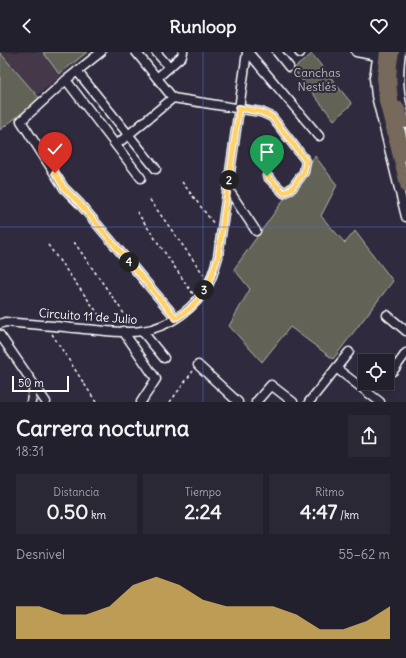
<!DOCTYPE html>
<html lang="es">
<head>
<meta charset="utf-8">
<style>
	:root { --surface:#23202e; --page:#2b2836; --text:#f1f3f6; --muted:#a3a3aa; --line:#403e4a; --accent:#ffd166 }
	body { margin:0; font-family:Delius,sans-serif; background:var(--page); color:var(--text); height:100vh; display:flex; flex-direction:column; font-size:15px; white-space:nowrap }
	* { box-sizing:border-box; margin:0 }
	p { font-size:13px; color:var(--muted) }
	.icon { flex:none; width:22px; height:22px; fill:none; stroke:currentColor; stroke-width:2; stroke-linecap:round; stroke-linejoin:round }
	.map { position:relative; height:350px; overflow:hidden }
	.sheet { display:flex; flex-direction:column; background:var(--surface); flex:1 }
	.sheet>* { flex:none }
	.fabs { position:absolute; left:358px; top:302px; display:grid; gap:8px }
	.fabs a { display:grid; place-items:center; width:36px; height:36px; border-radius:0px; background:var(--surface); box-shadow:0 2px 6px #0003,0 0 0 1px var(--line); font-size:20px }
	.scale { position:absolute; left:12px; bottom:10px; width:57px; box-sizing:border-box; padding-left:4px; border:2px solid #fff; border-top:0; font-size:11px; line-height:14px; white-space:nowrap; color:#fff; -webkit-text-stroke:3px #2f2a3d; paint-order:stroke }
	.pin { position:absolute; display:grid; place-items:center; width:34px; height:34px; color:#fff; margin:-41px -17px; border-radius:50% 50% 50% 0; rotate:-45deg; box-shadow:0 0 4px #0007 }
	.pin .icon { rotate:45deg }
	.km { position:absolute; width:20px; height:20px; margin:-10px; border-radius:50%; background:#222; color:#fff; font-size:11px; line-height:20px; text-align:center }
	.round { display:grid; place-items:center; flex:none; width:42px; height:42px; border-radius:0px; background:var(--page) }
	.head { display:flex; align-items:center; justify-content:space-between; height:68px; padding:0 16px }
	h1 { font-size:22px; font-weight:700; line-height:30px }
	.metrics { display:grid; grid-template-columns:repeat(3,1fr); gap:6px; height:68px; padding:4px 16px }
	.metrics div { display:grid; align-content:center; border-radius:0px; background:var(--page); text-align:center }
	.metrics b { font-size:20px; font-weight:700 }
	.metrics small { font-size:11px; font-weight:400 }
	.metrics p { font-size:11px }
	.chart { height:112px; padding:8px 16px }
	.chart p { display:flex; justify-content:space-between }
	.chart svg { width:100%; height:72px; margin-top:4px; fill:var(--accent); opacity:.7 }
	header { display:flex; justify-content:space-between; align-items:center; height:52px; padding:0 16px; background:var(--surface); font-size:18px; font-weight:700 }
	.map>svg:first-child { display:block }
</style>
</head>
<body>
<header><svg class="icon" aria-label="back" viewBox="0 0 24 24"><path d="M15 5l-7 7 7 7"/></svg>Runloop<svg class="icon" aria-label="heart" viewBox="0 0 24 24"><path d="M12 20l-8-8c-3-5 5-10 8-4 3-6 11-1 8 4z"/></svg></header>
<div class="map">
<svg width="406" height="350" viewBox="0 0 406 350">
	<rect width="100%" height="100%" fill="#2f2a3d"/>
	<filter id="ink" filterUnits="userSpaceOnUse"><feTurbulence type="fractalNoise" baseFrequency=".025" numOctaves="2"/><feDisplacementMap in="SourceGraphic" scale="8" xChannelSelector="R" yChannelSelector="G"/><feConvolveMatrix kernelMatrix="1 2 1 2 8 2 1 2 1" color-interpolation-filters="sRGB"/></filter>
	<g filter="url(#ink)">
		<path fill="#443949" d="M0,0h90l-64,52 -26,-32z"/>
		<g fill="#626457" stroke="#b0b2ab">
			<path d="M43,0h44l-28,22z"/>
			<path d="M0,1l40,46 -40,31z"/>
			<path d="M312,2l40,50 -18,16 -41,-51z"/>
			<path d="M315,104l22,29 -16,31 24,27 10,-12 38,50 -60,78 -43,-32 -28,35 -33,-36 21,-37 -16,-20z"/>
		</g>
		<g fill="none" stroke-linecap="round" stroke-linejoin="round">
			<defs>
				<g id="minor">
					<path d="M101,0l-35,28 -45,41 43,67 16,16 96,114"/>
					<path d="M136,0l37,46 88,14 11,5 34,44 -2,11 -12,16 -8,5 -17,-17"/>
					<path d="M156,0l13,15"/>
					<path d="M248,0l71,84"/>
					<path d="M277,0l12,15"/>
					<path d="M299,0l1,1"/>
					<path d="M356,0l21,4"/>
					<path d="M378,0l-4,26 2,18 30,121"/>
					<path d="M401,0c-3,21 -3,40 3,60"/>
					<path d="M77,19l79,98"/>
					<path d="M157,26l25,-22 1,-4"/>
					<path d="M66,28l75,98"/>
					<path d="M116,93l57,-47"/>
					<path d="M228,137l28,42"/>
					<path d="M387,263l19,16"/>
					<path d="M0,272l5,-2c26,2 53,4 79,7 19,1 39,5 58,2 28,-4 54,-23 67,-48 4,-8 6,-17 9,-26l29,-205"/>
					<path d="M123,279l33,48 -15,23"/>
					<path d="M142,279l22,27"/>
					<path d="M0,283l46,67"/>
					<path d="M198,313l40,37"/>
					<path d="M336,316l44,34"/>
					<path d="M393,319l13,-18"/>
					<path d="M31,350l3,-17"/>
					<path d="M256,350l15,-17 22,17"/>
					<path d="M309,350l40,-50"/>
				</g>
				<g id="major">
					<path d="M385,0l-3,25 2,24 22,87"/>
					<path d="M394,0c-8,34 3,70 12,103"/>
					<path d="M399,55l7,16"/>
				</g>
			</defs>
			<use href="#minor" stroke="#fff" stroke-width="11"/>
			<use href="#major" stroke="#fff" stroke-width="13"/>
			<g stroke="#fff" stroke-width="1.5" stroke-dasharray="3 3" stroke-linecap="butt">
				<path d="M182,130l32,42"/>
				<path d="M150,148l54,75"/>
				<path d="M137,160l56,82"/>
				<path d="M74,190l58,83"/>
				<path d="M48,193l57,78"/>
				<path d="M52,282l44,68"/>
				<path d="M170,350l23,-31"/>
			</g>
			<use href="#minor" stroke="#2f2a3d" stroke-width="8"/>
			<use href="#major" stroke="#77695c" stroke-width="10"/>
		</g>
	</g>
	<g fill="none" stroke-linecap="round" stroke-linejoin="round" filter="url(#ink)">
		<defs>
			<path id="route" d="M55,121l9,15 16,16 96,114 12,-8 10,-10 11,-17 9,-26 21,-149 22,4 11,5 34,44 -2,11 -12,16 -8,5 -17,-17"/>
		</defs>
		<use href="#route" stroke="#fff" stroke-width="8"/>
		<use href="#route" stroke="#ffd166" stroke-width="5"/>
	</g>
	<path fill="none" stroke="#4a71e0" stroke-width="1" stroke-opacity="0.55" d="M203,0v350M0,175h406"/>
	<g text-anchor="middle" dominant-baseline="central" stroke-width="4" stroke-linejoin="round" paint-order="stroke">
		<g font-size="12" fill="#b8b9b3" stroke="#2f2a3d">
			<text x="317" y="20">Canchas<tspan x="317" dy="14">Nestlés</tspan></text>
		</g>
		<g font-size="12" fill="#fff" stroke="#2f2a3d">
			<text transform="translate(88 264) rotate(4)">Circuito 11 de Julio</text>
		</g>
	</g>
</svg>
<div class="fabs">
<a><svg class="icon" aria-label="locate" viewBox="0 0 24 24"><circle cx="12" cy="12" r="6"/><path d="M12 2v4M12 18v4M2 12h4M18 12h4"/></svg></a>
</div>
<div class="scale">50 m</div>
<div class="pin" style="left:267px;top:124px;background:#1e9e55"><svg class="icon" aria-label="arrive" viewBox="0 0 24 24"><path d="M6 21V4h12l-3 4 3 4H6"/></svg></div>
<div class="pin" style="left:55px;top:121px;background:#d93025"><svg class="icon" aria-label="check" viewBox="0 0 24 24"><path d="M5 12l5 5 9-10"/></svg></div>
<b class="km" style="left:229px;top:128px">2</b>
<b class="km" style="left:204px;top:238px">3</b>
<b class="km" style="left:129px;top:210px">4</b>
</div>
<section class="sheet">
<div class="head"><div><h1>Carrera nocturna</h1><p>18:31</p></div><a class="round"><svg class="icon" aria-label="share" viewBox="0 0 24 24"><path d="M12 15V3M7 8l5-5 5 5M5 13v7h14v-7"/></svg></a></div>
<div class="metrics">
<div><p>Distancia</p><b>0.50<small> km</small></b></div>
<div><p>Tiempo</p><b>2:24</b></div>
<div><p>Ritmo</p><b>4:47<small> /km</small></b></div>
</div>
<div class="chart"><p><span>Desnivel</span>55–62 m</p>
<svg viewBox="0 0 160 44" preserveAspectRatio="none"><path d="M0 44V24L10 24L20 29L30 29L40 24L50 11L60 6L70 11L80 20L90 24L100 24L110 24L120 29L130 38L140 38L150 33L160 24V44z"/></svg>
</div>
</section>
</body>
</html>
